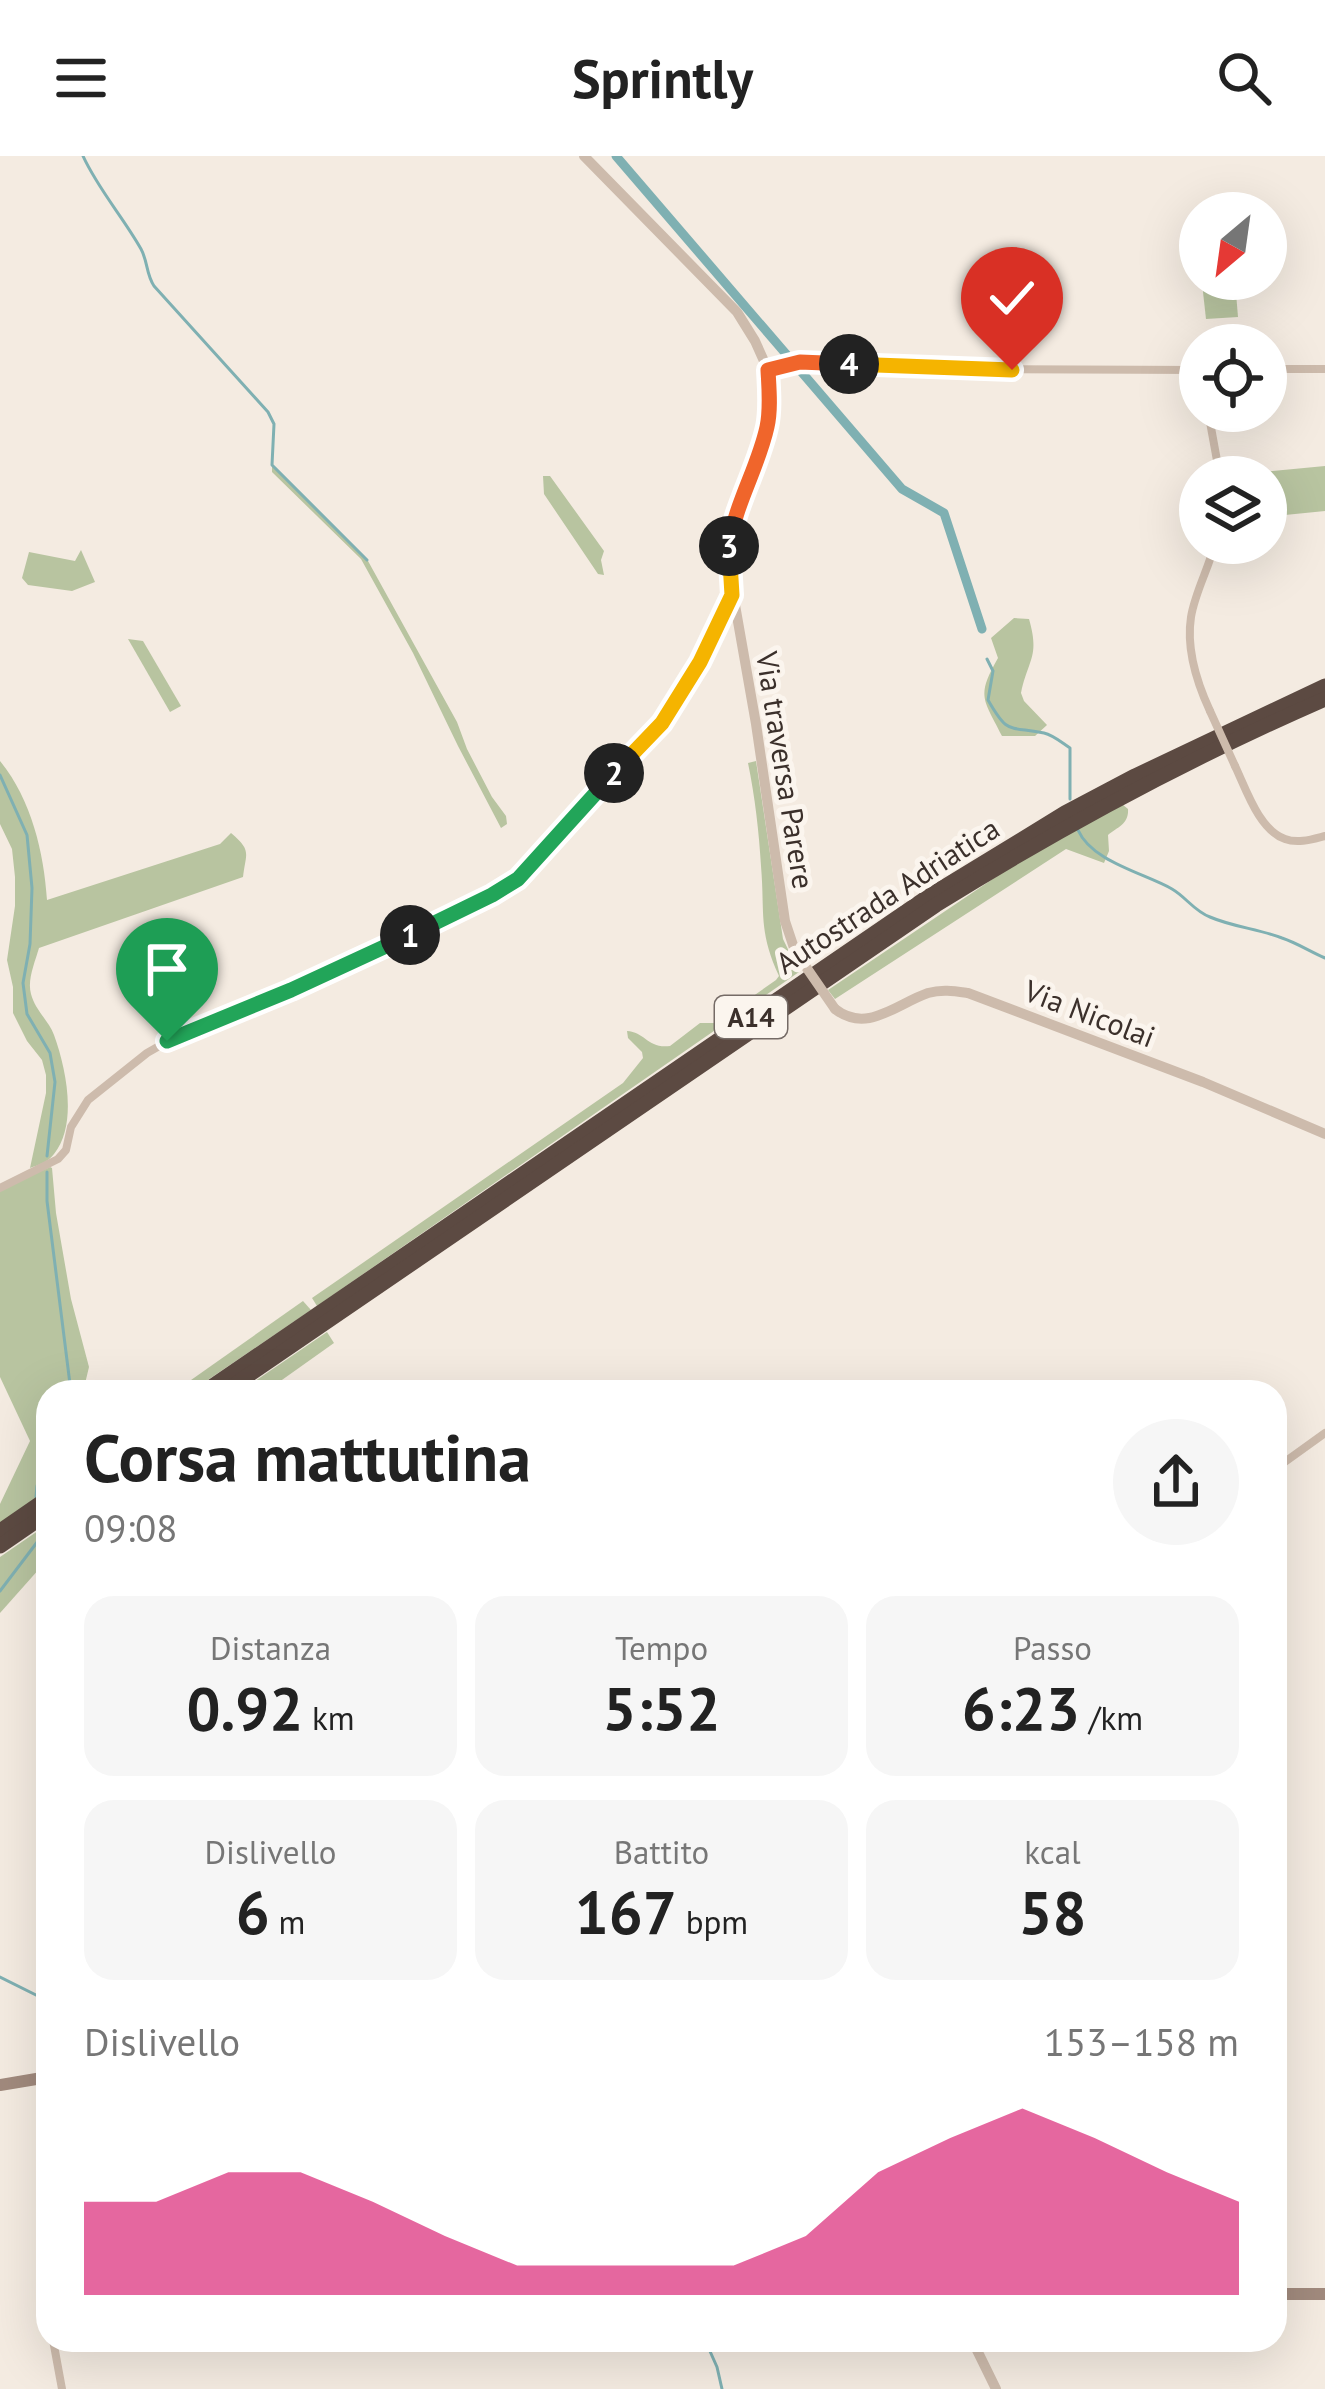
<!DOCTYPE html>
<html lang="it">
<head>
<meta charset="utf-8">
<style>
	:root { --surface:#fff; --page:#f6f6f6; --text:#222; --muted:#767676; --accent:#db2777 }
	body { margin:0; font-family:"PT Sans",sans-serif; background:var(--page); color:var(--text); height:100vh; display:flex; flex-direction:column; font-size:45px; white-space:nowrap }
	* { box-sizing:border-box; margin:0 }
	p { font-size:39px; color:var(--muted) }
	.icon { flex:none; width:66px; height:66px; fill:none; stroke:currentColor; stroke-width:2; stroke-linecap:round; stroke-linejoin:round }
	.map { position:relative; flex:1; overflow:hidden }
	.details { position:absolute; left:36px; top:1224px; width:1251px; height:972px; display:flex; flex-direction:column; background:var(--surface); border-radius:36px; box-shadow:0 12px 48px #0002 }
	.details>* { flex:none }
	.needle { width:78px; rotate:209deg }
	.fabs { position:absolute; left:1179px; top:36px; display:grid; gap:24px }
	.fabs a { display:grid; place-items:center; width:108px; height:108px; border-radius:50%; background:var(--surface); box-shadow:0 12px 48px #0002; font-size:60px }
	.pin { position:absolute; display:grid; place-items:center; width:102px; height:102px; color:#fff; margin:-123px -51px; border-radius:50% 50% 50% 0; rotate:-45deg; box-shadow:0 0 12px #0007 }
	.pin .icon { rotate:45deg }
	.km { position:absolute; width:60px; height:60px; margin:-30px; border-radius:50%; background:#222; color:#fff; font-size:33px; line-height:60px; text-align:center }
	.round { display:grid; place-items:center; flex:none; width:126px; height:126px; border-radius:63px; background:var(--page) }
	.overview { display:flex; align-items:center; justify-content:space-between; height:204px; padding:0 48px }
	h1 { font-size:66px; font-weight:700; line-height:90px }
	.metrics { display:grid; grid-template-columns:repeat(3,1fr); gap:18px; height:204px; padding:12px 48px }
	.metrics div { display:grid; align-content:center; border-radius:30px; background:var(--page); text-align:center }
	.metrics b { font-size:60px; font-weight:700 }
	.metrics small { font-size:33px; font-weight:400 }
	.metrics p { font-size:33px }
	.chart { height:336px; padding:24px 48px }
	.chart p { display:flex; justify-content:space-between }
	.chart svg { width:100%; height:216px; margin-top:12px; fill:var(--accent); opacity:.7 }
	header { display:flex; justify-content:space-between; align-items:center; height:156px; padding:0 48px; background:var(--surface); font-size:54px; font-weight:700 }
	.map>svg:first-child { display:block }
</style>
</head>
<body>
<header><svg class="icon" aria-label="menu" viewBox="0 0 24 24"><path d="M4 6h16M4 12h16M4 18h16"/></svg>Sprintly<svg class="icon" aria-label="search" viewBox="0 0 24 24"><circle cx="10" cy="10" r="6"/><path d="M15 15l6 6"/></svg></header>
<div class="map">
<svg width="1325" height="2233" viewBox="0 0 1325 2233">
	<rect width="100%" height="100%" fill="#f4ebe1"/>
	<g fill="#b8c4a0">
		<path d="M1235,125l3,36 -32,2 -4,-36z"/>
		<path d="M272,309l96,96 89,161 10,27 25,48 14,19 1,8 -6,4 -43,-82 -45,-93 -52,-94 -89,-87z"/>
		<path d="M1325,310v45l-59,6v-40l-44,-1z"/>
		<path d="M543,320h7l54,75 -3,9 3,15 -6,-1 -54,-80z"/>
		<path d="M81,394l14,32 -23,9 -44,-6 -6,-7 7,-26 46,9z"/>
		<path d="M1014,462l15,1c11,38 -1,40 -8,74l3,8 23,24 -12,11h-33c-19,-38 -26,-39 -4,-78l-7,-20z"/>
		<path d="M128,483l15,2 38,65 -11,6z"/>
		<path d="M0,605c31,38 44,91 47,139l173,-56 11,-11c21,18 15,19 12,44l-204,71c-4,14 -12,32 -8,46 4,16 18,27 23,41 12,33 24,89 0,119 -6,8 -15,11 -24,14l16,-75v-18l-4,-15 -15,-19 -14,-28v-26l-6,-27 8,-54v-29l-3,-28 -12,-25z"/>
		<path d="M756,605l27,178 16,33 -482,334 -5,-8 311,-215 20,-25 -1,-6 -14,-14 -1,-7c18,1 21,18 43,15l30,-23h15l61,-43 3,-4c-21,-46 -14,-63 -18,-110 -2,-34 -6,-69 -13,-103z"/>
		<path d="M1122,648l6,5c1,15 -10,18 -20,26l1,16 -5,12 -38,-14 -231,150 -7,-9 199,-134z"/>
		<path d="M50,1011l2,1 4,45 15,86 18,68 -6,25h-35v94l-8,9 -40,29v-20l30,-63 -30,-64v-187z"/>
		<path d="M303,1145l8,9 -121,82h-16z"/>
		<path d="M327,1176l7,11 -69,49h-26z"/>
		<path d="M48,1368v35l-48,54v-56z"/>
	</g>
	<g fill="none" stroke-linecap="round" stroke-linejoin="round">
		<g stroke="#7fb0b2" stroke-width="3">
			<path d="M83,0c15,33 40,61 58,93 7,13 5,25 13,37l114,126 6,12 -2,41 95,95"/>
			<path d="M987,503l6,12 -5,29c20,35 20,26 56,33 9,2 17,9 26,15v51"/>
			<path d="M0,619l27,60 5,53 -2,56 -7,39 4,31 23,39 5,29 -8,74"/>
			<path d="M1078,674c14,32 66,43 94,59 14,8 22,22 38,28 23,10 49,12 72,21 15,5 29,14 43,20"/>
			<path d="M47,1016v29l24,191"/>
			<path d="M36,1341l1,-11 11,-31"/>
			<path d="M0,1435l38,-50 1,-6"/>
			<path d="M0,1821l48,24"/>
			<path d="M705,2184l12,27 5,22"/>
		</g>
		<path stroke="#7fb0b2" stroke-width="9" d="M616,0l286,333 42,24 38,116"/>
		<g stroke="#cdbbac" stroke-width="8">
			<path d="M1266,213h59"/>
			<path d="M768,214l32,-8 133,7 267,1"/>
			<path d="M1208,255l12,66"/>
			<path d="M1210,555c-13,-28 -24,-62 -19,-94 4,-25 18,-49 24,-74"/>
			<path d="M1235,610c11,23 24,64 50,73 13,5 28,0 40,-3"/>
			<path d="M0,1032l58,-29 8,-9 5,-23 17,-27 59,-47 21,-12 123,-51 140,-65 87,-46 158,-174 24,-43 32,-67"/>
			<path d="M1275,1313l50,-36"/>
			<path d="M48,2107v51"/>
			<path d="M53,2184l9,49"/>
		</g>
		<g stroke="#cdbbac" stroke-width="10">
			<path d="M584,0l153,156 18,29 13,29 2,34 -3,23 -36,105 -3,33 28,159 29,197 10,30"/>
			<path d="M835,853c32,25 61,-5 93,-16 14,-4 26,-2 40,0l235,89 122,52"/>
			<path d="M972,2184l24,49"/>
		</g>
		<g stroke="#a18a7d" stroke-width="12">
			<path d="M0,1929l48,-8"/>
			<path d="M1275,2138h50"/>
		</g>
		<g stroke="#5c4a42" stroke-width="15">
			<path d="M204,1236l722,-494 139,-85 70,-37 190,-90"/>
			<path d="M224,1236l712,-487c125,-78 254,-147 389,-206"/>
			<path d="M0,1375l48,-33"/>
			<path d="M0,1390l48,-33"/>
		</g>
		<path stroke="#cdbbac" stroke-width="8" d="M1210,555l25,55"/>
		<path stroke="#cdbbac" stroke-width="10" d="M795,795l40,58"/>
	</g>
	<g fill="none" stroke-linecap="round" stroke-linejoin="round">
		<defs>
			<path id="split-1" d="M167,885l124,-51 119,-55"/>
			<path id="split-2" d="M410,779l82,-40 26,-16 96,-106"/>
			<path id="split-3" d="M614,617l48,-50 38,-61 32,-67 -3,-49"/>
			<path id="split-4" d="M729,390c6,-42 29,-78 38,-119 4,-18 2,-38 1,-57l32,-8 49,2"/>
			<path id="split-5" d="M849,208l163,6"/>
		</defs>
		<use href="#split-1" stroke="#fff" stroke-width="24"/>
		<use href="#split-2" stroke="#fff" stroke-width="24"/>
		<use href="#split-3" stroke="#fff" stroke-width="24"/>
		<use href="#split-4" stroke="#fff" stroke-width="24"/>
		<use href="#split-5" stroke="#fff" stroke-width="24"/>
		<use href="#split-1" stroke="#22a559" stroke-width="15"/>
		<use href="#split-2" stroke="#22a559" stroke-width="15"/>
		<use href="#split-3" stroke="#f5b400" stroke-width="15"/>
		<use href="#split-4" stroke="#f0652b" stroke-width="15"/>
		<use href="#split-5" stroke="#f5b400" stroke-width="15"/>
	</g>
	<g text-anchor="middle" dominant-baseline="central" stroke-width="10" stroke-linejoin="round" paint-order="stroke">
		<rect fill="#fbf5ee" stroke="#756b66" stroke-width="3" x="715" y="840" width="72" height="42" rx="9"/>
		<g font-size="27" font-weight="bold" fill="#3b302b">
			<text x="751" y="861">A14</text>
		</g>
		<g font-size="30" fill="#3b302b" stroke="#fbf5ee">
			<text transform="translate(786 614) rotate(81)">Via traversa Parere</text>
			<text transform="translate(887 739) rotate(-33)">Autostrada Adriatica</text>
			<text transform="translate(1090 857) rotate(21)">Via Nicolai</text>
		</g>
	</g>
</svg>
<div class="fabs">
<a><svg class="needle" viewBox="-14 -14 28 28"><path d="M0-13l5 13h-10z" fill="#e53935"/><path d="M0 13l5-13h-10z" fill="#767676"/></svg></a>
<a><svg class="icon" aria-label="locate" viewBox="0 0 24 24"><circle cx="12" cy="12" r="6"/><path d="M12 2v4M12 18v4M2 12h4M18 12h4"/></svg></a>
<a><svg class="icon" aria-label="layers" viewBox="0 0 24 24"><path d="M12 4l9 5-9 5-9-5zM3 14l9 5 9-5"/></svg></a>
</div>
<div class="pin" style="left:167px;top:885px;background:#1e9e55"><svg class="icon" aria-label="arrive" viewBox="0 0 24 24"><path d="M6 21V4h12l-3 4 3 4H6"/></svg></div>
<div class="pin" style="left:1012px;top:214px;background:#d93025"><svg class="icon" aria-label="check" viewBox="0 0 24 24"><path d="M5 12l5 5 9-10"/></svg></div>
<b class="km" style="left:410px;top:779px">1</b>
<b class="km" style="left:614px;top:617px">2</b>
<b class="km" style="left:729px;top:390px">3</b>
<b class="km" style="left:849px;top:208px">4</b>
<section class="details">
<div class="overview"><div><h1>Corsa mattutina</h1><p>09:08</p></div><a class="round"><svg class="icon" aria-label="share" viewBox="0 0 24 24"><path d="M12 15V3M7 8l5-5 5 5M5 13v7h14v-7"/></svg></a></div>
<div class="metrics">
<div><p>Distanza</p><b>0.92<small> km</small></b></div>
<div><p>Tempo</p><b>5:52</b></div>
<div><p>Passo</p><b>6:23<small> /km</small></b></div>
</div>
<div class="metrics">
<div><p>Dislivello</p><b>6<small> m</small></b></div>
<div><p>Battito</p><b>167<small> bpm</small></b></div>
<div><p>kcal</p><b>58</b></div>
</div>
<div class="chart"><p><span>Dislivello</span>153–158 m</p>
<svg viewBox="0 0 160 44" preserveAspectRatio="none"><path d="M0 44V25L10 25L20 19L30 19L40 25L50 32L60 38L70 38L80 38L90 38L100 32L110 19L120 12L130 6L140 12L150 19L160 25V44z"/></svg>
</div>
</section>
</div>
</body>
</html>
